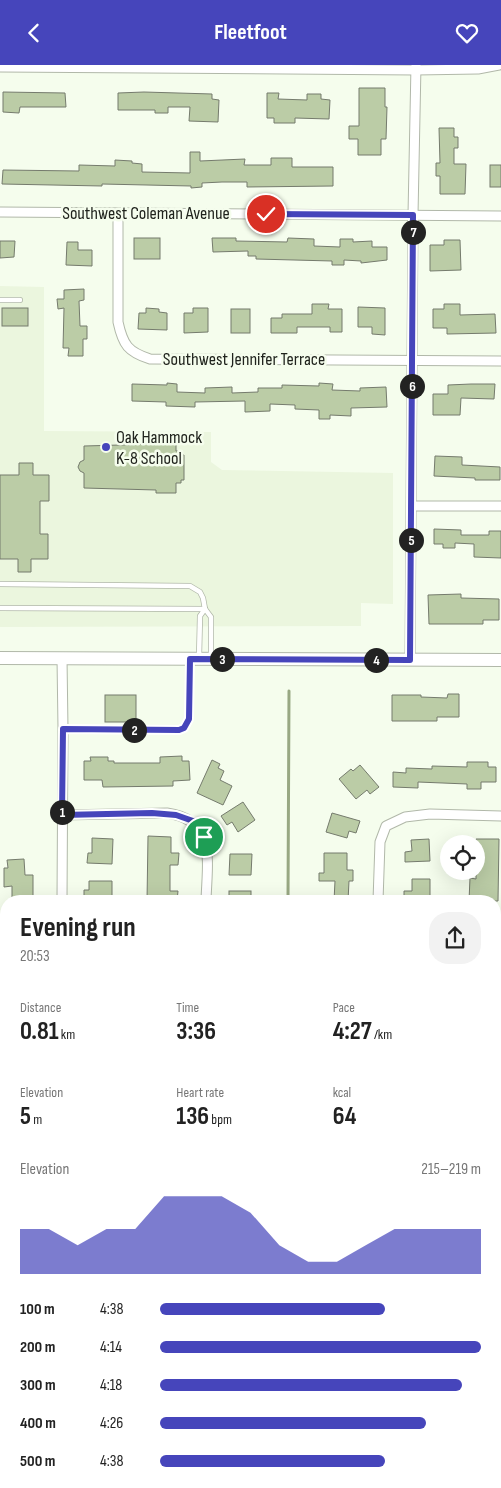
<!DOCTYPE html>
<html lang="en">
<head>
<meta charset="utf-8">
<style>
	:root { --surface:#fff; --page:#f2f2f2; --text:#222; --muted:#767676; --accent:#4645bb }
	body { margin:0; font-family:"Sofia Sans Condensed",sans-serif; background:var(--page); color:var(--text); height:100vh; display:flex; flex-direction:column; font-size:19px; white-space:nowrap }
	* { box-sizing:border-box; margin:0 }
	p { font-size:16px; color:var(--muted) }
	.icon { flex:none; width:28px; height:28px; fill:none; stroke:currentColor; stroke-width:2; stroke-linecap:round; stroke-linejoin:round }
	.map { position:relative; flex:1; overflow:hidden }
	.drawer { position:absolute; left:0px; top:830px; width:501px; height:594px; display:flex; flex-direction:column; background:var(--surface); border-radius:20px 20px 0 0; box-shadow:0 5px 20px #0002 }
	.drawer>* { flex:none }
	.tools { position:absolute; left:440px; top:770px; display:grid; gap:10px }
	.tools a { display:grid; place-items:center; width:45px; height:45px; border-radius:50%; background:var(--surface); box-shadow:0 5px 20px #0002; font-size:25px }
	.pin { position:absolute; display:grid; place-items:center; width:42px; height:42px; color:#fff; margin:-21px; border:2px solid #fff; border-radius:50%; box-shadow:0 1px 5px #0007 }
	.km { position:absolute; width:25px; height:25px; margin:-12px; border-radius:50%; background:#222; color:#fff; font-size:14px; line-height:25px; text-align:center }
	.round { display:grid; place-items:center; flex:none; width:52px; height:52px; border-radius:20px; background:var(--page) }
	.headline { display:flex; align-items:center; justify-content:space-between; height:85px; padding:0 20px }
	h1 { font-size:28px; font-weight:700; line-height:38px }
	.metrics { display:grid; grid-template-columns:repeat(3,1fr); gap:8px; height:85px; padding:5px 20px }
	.metrics div { display:grid; align-content:center }
	.metrics b { font-size:25px; font-weight:700 }
	.metrics small { font-size:14px; font-weight:400 }
	.metrics p { font-size:14px }
	.chart { height:140px; padding:10px 20px }
	.chart p { display:flex; justify-content:space-between }
	.chart svg { width:100%; height:90px; margin-top:5px; fill:var(--accent); opacity:.7 }
	ul { padding:0 20px; list-style:none; font-size:16px }
	li { display:grid; grid-template-columns:80px 60px 1fr; align-items:center; height:38px }
	li i { height:12px; border-radius:6px; background:var(--accent) }
	header { display:flex; justify-content:space-between; align-items:center; height:65px; padding:0 20px; background:var(--accent); color:#fff; font-size:22px; font-weight:700 }
	.map>svg:first-child { display:block }
</style>
</head>
<body>
<header><svg class="icon" aria-label="back" viewBox="0 0 24 24"><path d="M15 5l-7 7 7 7"/></svg>Fleetfoot<svg class="icon" aria-label="heart" viewBox="0 0 24 24"><path d="M12 20l-8-8c-3-5 5-10 8-4 3-6 11-1 8 4z"/></svg></header>
<div class="map">
<svg width="501" height="1423" viewBox="0 0 501 1423">
	<rect width="100%" height="100%" fill="#f5fded"/>
	<path fill="#ebf6de" d="M0,221l44,1v144l167,1v30l11,8 171,3v131l-32,-1v23l-361,1z"/>
	<g fill="none" stroke-linecap="round" stroke-linejoin="round">
		<g stroke="#98a883" stroke-width="3">
			<path d="M288,836l1,-210"/>
			<path d="M284,1423v-5"/>
		</g>
	</g>
	<g fill="#bbcca6" stroke="#757b6d">
		<path d="M359,23h26v19h2l-1,32h-5v16h-23v-16h-9v-13h10z"/>
		<path d="M3,27l62,1 1,14h-46l-1,6 -16,-1z"/>
		<path d="M144,27l68,2v5l7,1 -1,22 -29,-1 1,-14h-22v6h-13v-3h-37v-17z"/>
		<path d="M267,28h12l-1,6 29,1v-6h14v5l9,1 -1,19 -34,-1v5h-21v-5h-7z"/>
		<path d="M439,63h15v9h4v11h-4v16h12l-1,30h-25v-18h-4v-13h4z"/>
		<path d="M190,87h10v9l45,-2 -1,6h27v-7h21v9h41v19l-86,1v-5h-25l-20,1v4l-11,1v-2l-89,-2v2l-100,-2 1,-14 76,1v-6l36,1v-6l17,1v2l10,1v8l48,1z"/>
		<rect x="490" y="100" width="11" height="22"/>
		<rect x="134" y="173" width="26" height="21"/>
		<path d="M212,173h24v3l51,1 1,-4 26,1v7l26,1v-8h13v3l19,-1v6h15v13l-26,3v-2l-17,-1v5h-12v-4l-76,-2v-3h-8v-5l-35,1z"/>
		<path d="M444,175h16l1,30 -31,1v-26h14z"/>
		<path d="M0,176h15l-1,16 -14,1z"/>
		<path d="M67,177h11v8h14v16l-26,-1z"/>
		<path d="M84,224v11l-5,1 1,25h7v13h-4v17h-15l1,-8h-6l1,-40 -6,1 -1,-10h7v-9z"/>
		<path d="M312,239h17l-1,5h14v23h-12v-5h-33v6h-26v-15h11v-4h30z"/>
		<path d="M444,239h16v11l35,-1 1,19 -49,1v-6h-14v-19h11z"/>
		<path d="M358,242l27,1v27l-13,-1v-7h-14z"/>
		<rect x="2" y="243" width="26" height="18"/>
		<path d="M146,243l13,1v3l8,1v17l-29,-1 1,-16h7z"/>
		<path d="M193,243h15v24l-24,1v-20h9z"/>
		<rect x="231" y="244" width="19" height="24"/>
		<path d="M167,318l10,1v8l28,1v-5l27,-1v6l26,-1v-4h24v-3l37,1v-3l14,1 -1,6 28,1v-3l26,-1 1,20 -36,1v8l-21,-1v4h-11v-9l-24,-1v-4l-25,-1v7l-25,1v-11l-50,1v5l-29,-1v-4l-34,-1v-17l35,1z"/>
		<path d="M471,319h24l-1,15 -33,-1 -1,17h-27v-21h15v-9z"/>
		<path d="M156,377h20v9h5v4h3v25h-3v3h-5v10h-20v-3l-72,-2v-15l-4,-2 -2,-4 2,-5 4,-2v-14l72,-2z"/>
		<path d="M435,391l27,1v8l38,2v13h-25v-2l-41,-2z"/>
		<path d="M19,398h14v12h16v26h-9v33h8v25h-17v13h-13v-13h-18v-84h19z"/>
		<path d="M434,464l27,1v5h28v-4h12v27l-27,-1v-13l-19,-1v5h-12v-4h-9z"/>
		<path d="M461,529v4l38,1v21h-16v4h-54l-1,-29z"/>
		<path d="M448,629h11v23h-22v4h-45v-26h29v2l26,1z"/>
		<rect x="105" y="630" width="31" height="27"/>
		<path d="M182,691v5h7l1,19 -17,1v5l-70,1 -1,-7h-18v-19h7l-1,-4h18v4h6v2h46v-6z"/>
		<path d="M212,695l8,4 -2,4 6,3 -4,9 12,6 -9,19 -26,-12z"/>
		<path d="M467,697h21v5h8v15h-15v7h-14v-5l-49,-2v6l-25,-1v-15l13,1v-5l26,1v-3l35,1z"/>
		<path d="M360,700l19,22 -9,7 -3,-4 -11,9 -17,-20 12,-10 2,2z"/>
		<path d="M243,737l12,18 -17,12 -6,-10 -5,3 -6,-9z"/>
		<path d="M332,748l28,8 -4,12 -7,-2 -2,7 -21,-6z"/>
		<path d="M148,771l23,1v16h8l-1,12h-8v26h8l-1,10h-30z"/>
		<path d="M92,773l21,1 -1,25 -25,-1 1,-10h4z"/>
		<path d="M429,774l1,22 -25,1v-10l7,-1 -1,-11z"/>
		<path d="M476,774h23l-1,62h-29l1,-23 6,1z"/>
		<path d="M324,788h23v17h6v11h-4l-1,20h-14l1,-20h-16v-8h5z"/>
		<path d="M230,789h22l-1,21h-22z"/>
		<path d="M24,794l1,16h8v26h-21v-15l-8,1v-19h4l-1,-8z"/>
		<path d="M412,814h18v22h-26v-10h8z"/>
		<path d="M89,816h23v20l-28,-1v-10h5z"/>
		<rect x="229" y="826" width="22" height="10"/>
	</g>
	<g fill="none" stroke-linecap="round" stroke-linejoin="round">
		<defs>
			<g id="lane">
				<path d="M0,235h20"/>
				<path d="M0,519l190,2 10,6 3,6 2,11 6,8v42"/>
				<path d="M0,543l205,1"/>
				<path d="M199,593l1,-42 5,-7"/>
				<path d="M63,664l116,1 5,-2 5,-9 1,-59"/>
			</g>
			<g id="street">
				<path d="M0,2l416,3 62,-1 21,-4"/>
				<path d="M0,147l501,4"/>
				<path d="M118,148v109c5,23 10,30 32,37l351,2"/>
				<path d="M412,441h89"/>
				<path d="M410,595l3,-445 3,-150"/>
				<path d="M62,750l105,-2c50,7 40,50 39,88"/>
				<path d="M62,836l1,-172 -1,-71"/>
				<path d="M378,836l2,-59 6,-16 19,-9 25,-3 71,2"/>
				<path d="M0,1051h6"/>
				<path d="M0,1195h6"/>
				<path d="M0,1341h6"/>
				<path d="M435,1418l15,5"/>
			</g>
			<path id="secondary" d="M0,593l501,2"/>
		</defs>
		<use href="#lane" stroke="#b1b8a9" stroke-width="6"/>
		<use href="#street" stroke="#b1b8a9" stroke-width="11"/>
		<use href="#secondary" stroke="#b1b8a9" stroke-width="14"/>
		<use href="#lane" stroke="#fff" stroke-width="4.5"/>
		<use href="#street" stroke="#fff" stroke-width="9"/>
		<use href="#secondary" stroke="#fff" stroke-width="12"/>
	</g>
	<g fill="none" stroke-linecap="round" stroke-linejoin="round">
		<defs>
			<path id="route" d="M204,772l-2,-5 -9,-11 -17,-6 -24,-2 -90,2 1,-86 116,1 5,-2 5,-9 1,-60 220,1 3,-445 -147,-1"/>
		</defs>
		<use href="#route" stroke="#fff" stroke-width="10"/>
		<use href="#route" stroke="#4645bb" stroke-width="6"/>
	</g>
	<circle fill="#4645bb" stroke="#f5fded" stroke-width="2" cx="106" cy="382" r="5"/>
	<g text-anchor="middle" dominant-baseline="central" stroke-width="5" stroke-linejoin="round" paint-order="stroke">
		<g font-size="18" fill="#20231d" stroke="#f5fded">
			<text x="146" y="148">Southwest Coleman Avenue</text>
			<text x="244" y="294">Southwest Jennifer Terrace</text>
		</g>
		<g font-size="18" fill="#20231d" stroke="#f5fded" text-anchor="start">
			<text x="116" y="372">Oak Hammock<tspan x="116" dy="21">K-8 School</tspan></text>
		</g>
	</g>
</svg>
<div class="tools">
<a><svg class="icon" aria-label="locate" viewBox="0 0 24 24"><circle cx="12" cy="12" r="6"/><path d="M12 2v4M12 18v4M2 12h4M18 12h4"/></svg></a>
</div>
<div class="pin" style="left:204px;top:772px;background:#1e9e55"><svg class="icon" aria-label="arrive" viewBox="0 0 24 24"><path d="M6 21V4h12l-3 4 3 4H6"/></svg></div>
<div class="pin" style="left:266px;top:149px;background:#d93025"><svg class="icon" aria-label="check" viewBox="0 0 24 24"><path d="M5 12l5 5 9-10"/></svg></div>
<b class="km" style="left:62px;top:747px">1</b>
<b class="km" style="left:134px;top:665px">2</b>
<b class="km" style="left:222px;top:594px">3</b>
<b class="km" style="left:376px;top:595px">4</b>
<b class="km" style="left:411px;top:475px">5</b>
<b class="km" style="left:412px;top:321px">6</b>
<b class="km" style="left:413px;top:167px">7</b>
<section class="drawer">
<div class="headline"><div><h1>Evening run</h1><p>20:53</p></div><a class="round"><svg class="icon" aria-label="share" viewBox="0 0 24 24"><path d="M12 15V3M7 8l5-5 5 5M5 13v7h14v-7"/></svg></a></div>
<div class="metrics">
<div><p>Distance</p><b>0.81<small> km</small></b></div>
<div><p>Time</p><b>3:36</b></div>
<div><p>Pace</p><b>4:27<small> /km</small></b></div>
</div>
<div class="metrics">
<div><p>Elevation</p><b>5<small> m</small></b></div>
<div><p>Heart rate</p><b>136<small> bpm</small></b></div>
<div><p>kcal</p><b>64</b></div>
</div>
<div class="chart"><p><span>Elevation</span>215–219 m</p>
<svg viewBox="0 0 160 44" preserveAspectRatio="none"><path d="M0 44V22L10 22L20 30L30 22L40 22L50 6L60 6L70 6L80 14L90 30L100 38L110 38L120 30L130 22L140 22L150 22L160 22V44z"/></svg>
</div>
<ul>
<li><b>100 m</b>4:38<i style="width:70%"></i></li>
<li><b>200 m</b>4:14<i style="width:100%"></i></li>
<li><b>300 m</b>4:18<i style="width:94%"></i></li>
<li><b>400 m</b>4:26<i style="width:83%"></i></li>
<li><b>500 m</b>4:38<i style="width:70%"></i></li>
</ul>
</section>
</div>
</body>
</html>
